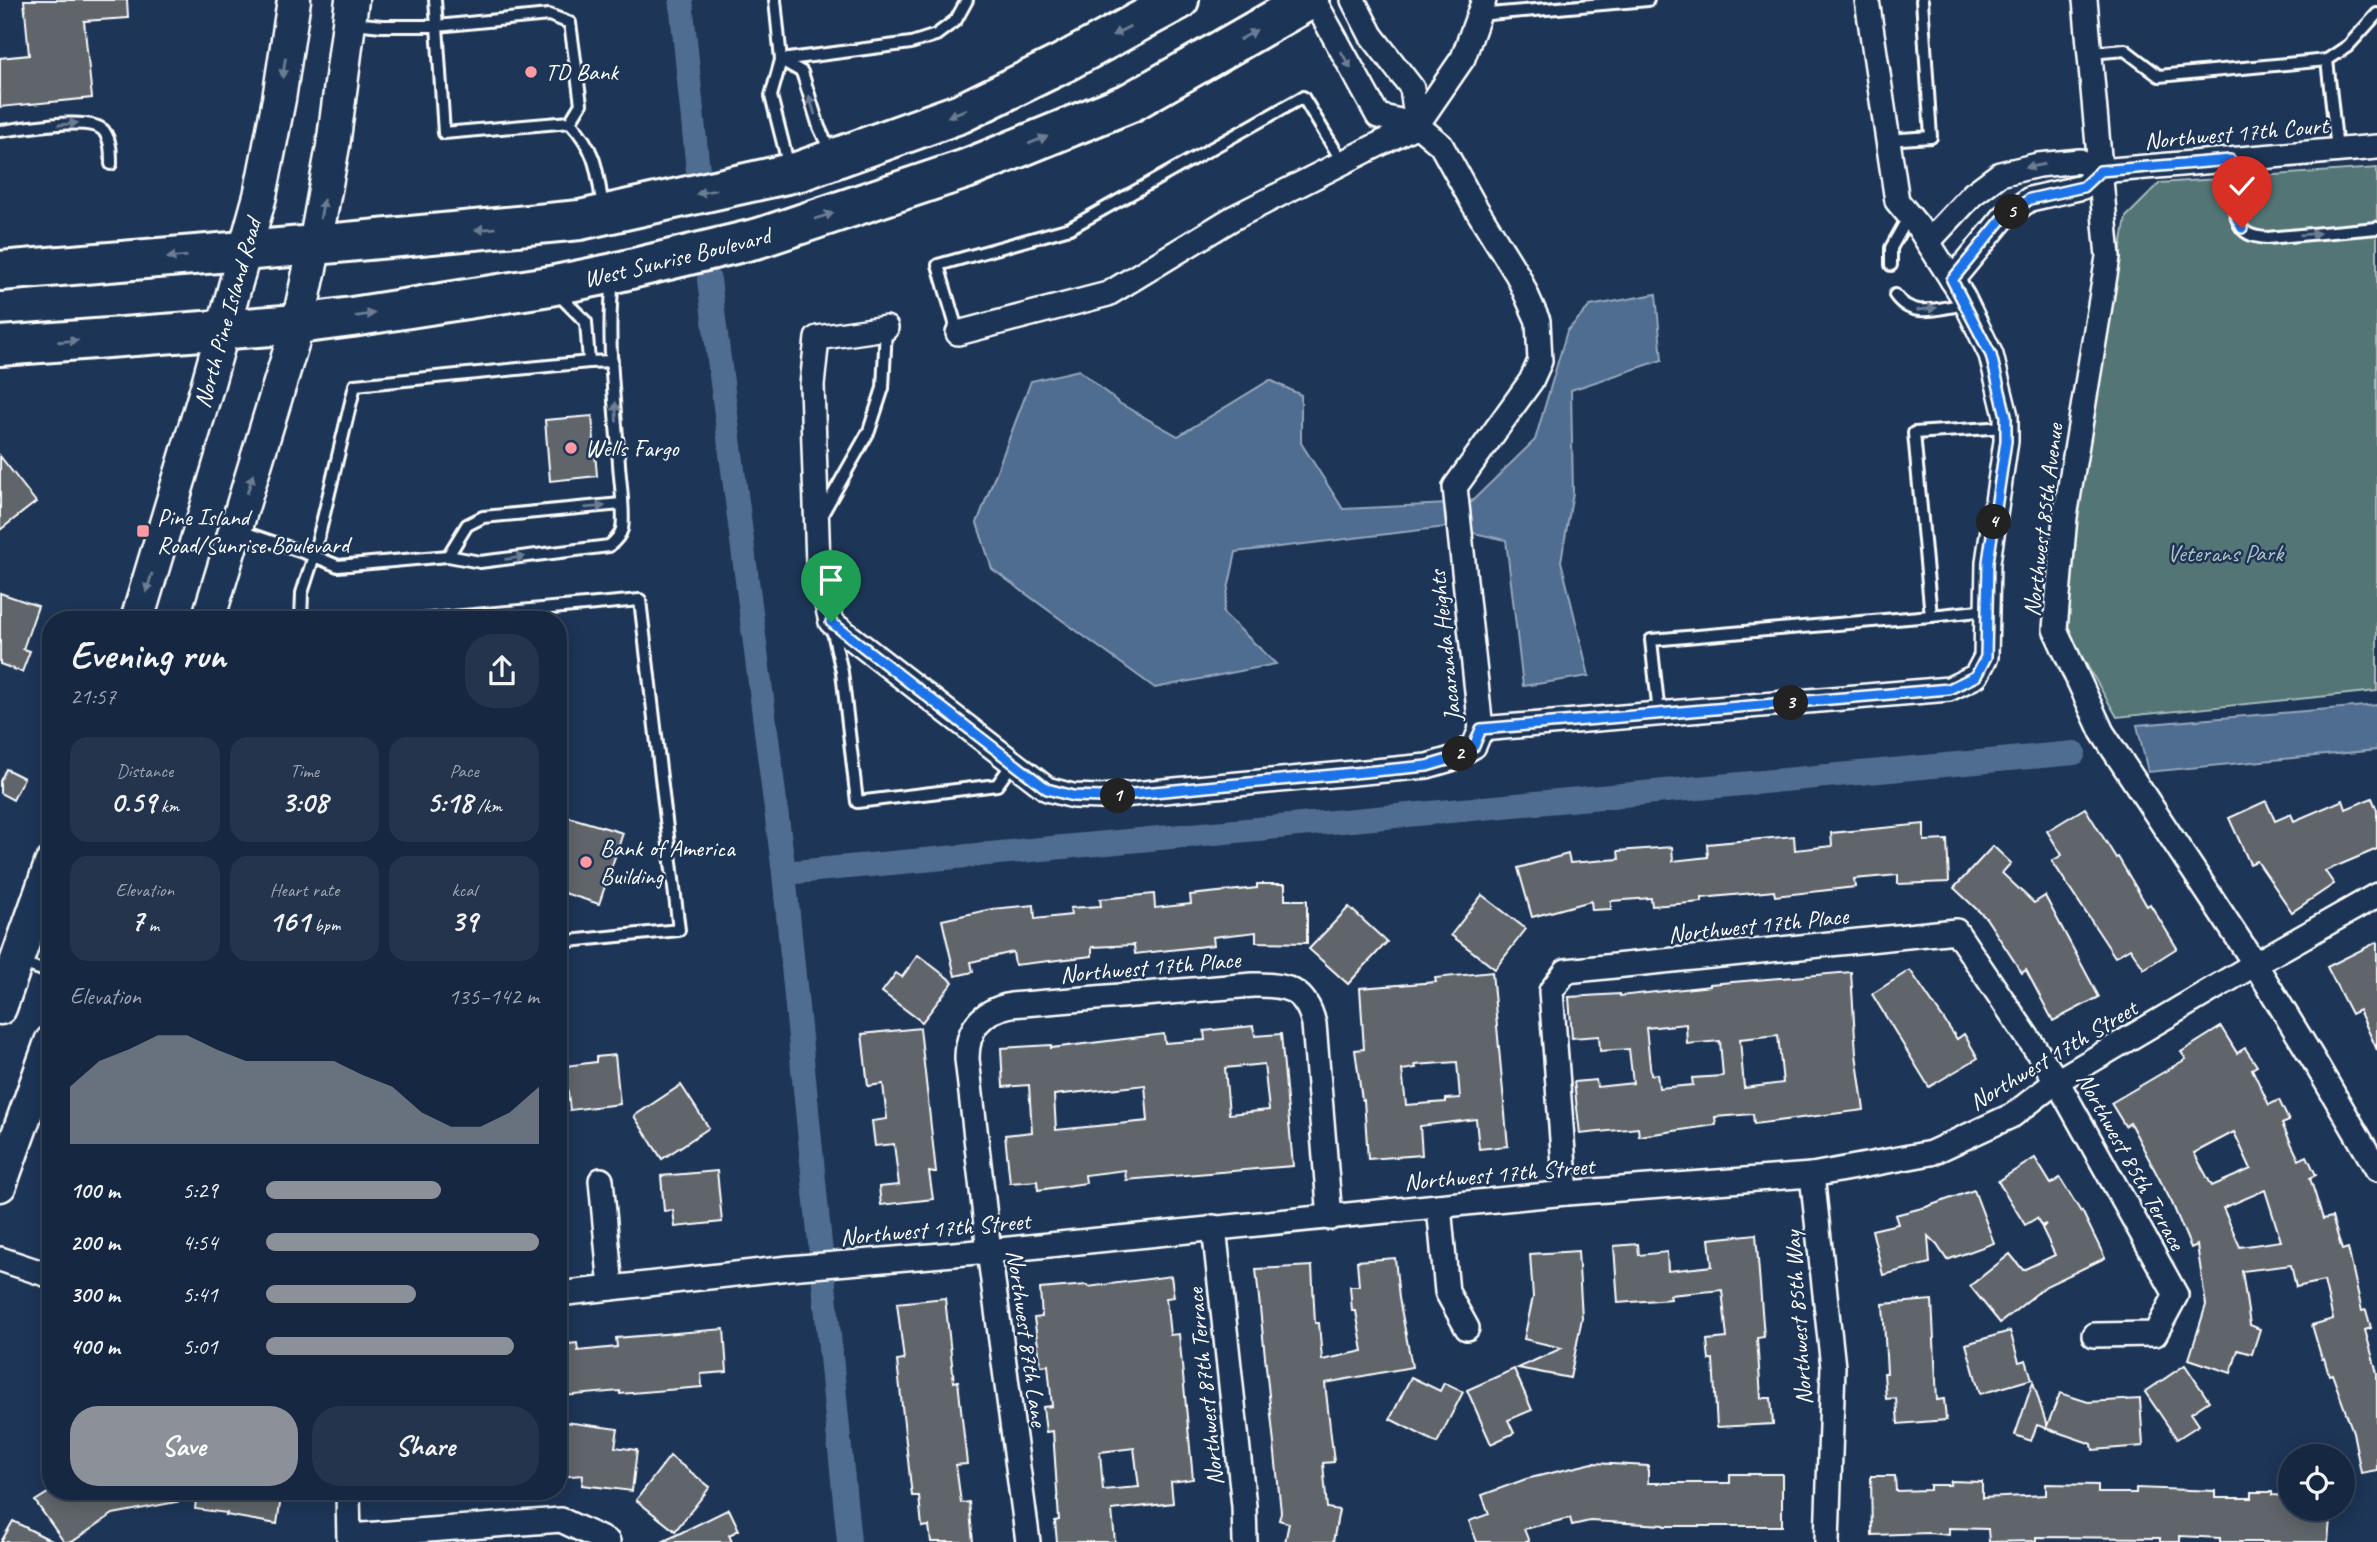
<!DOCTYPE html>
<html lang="en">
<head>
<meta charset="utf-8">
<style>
	:root { --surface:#162841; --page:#23344c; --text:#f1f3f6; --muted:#9ea6b1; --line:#35445a; --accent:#8c9099 }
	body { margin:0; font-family:Caveat,sans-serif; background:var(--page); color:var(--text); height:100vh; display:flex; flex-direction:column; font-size:26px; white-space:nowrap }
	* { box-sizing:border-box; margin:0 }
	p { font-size:23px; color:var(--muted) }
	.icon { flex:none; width:38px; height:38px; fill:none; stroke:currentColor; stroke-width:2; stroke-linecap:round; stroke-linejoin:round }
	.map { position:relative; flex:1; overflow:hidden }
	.drawer { position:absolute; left:42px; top:611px; width:525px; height:889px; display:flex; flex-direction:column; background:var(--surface); border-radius:28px; box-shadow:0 4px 18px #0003,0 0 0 2px var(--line) }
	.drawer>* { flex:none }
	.buttons { position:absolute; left:2278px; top:1444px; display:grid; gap:14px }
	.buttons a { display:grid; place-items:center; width:77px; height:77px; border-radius:50%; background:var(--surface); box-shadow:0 4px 18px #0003,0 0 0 2px var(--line); font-size:35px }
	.pin { position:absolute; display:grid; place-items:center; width:60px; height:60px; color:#fff; margin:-72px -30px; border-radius:50% 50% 50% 0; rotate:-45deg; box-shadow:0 0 7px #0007 }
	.pin .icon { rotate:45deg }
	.km { position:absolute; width:35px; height:35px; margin:-18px; border-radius:50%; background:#222; color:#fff; font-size:19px; line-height:35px; text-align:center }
	.round { display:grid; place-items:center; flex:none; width:74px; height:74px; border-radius:28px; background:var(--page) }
	.summary { display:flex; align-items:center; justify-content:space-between; height:119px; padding:0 28px }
	h1 { font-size:38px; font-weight:800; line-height:52px }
	.figures { display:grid; grid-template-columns:repeat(3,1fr); gap:10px; height:119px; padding:7px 28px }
	.figures div { display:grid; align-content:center; border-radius:18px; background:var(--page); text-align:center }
	.figures b { font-size:30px; font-weight:800 }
	.figures small { font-size:19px; font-weight:400 }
	.figures p { font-size:19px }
	.chart { height:196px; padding:14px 28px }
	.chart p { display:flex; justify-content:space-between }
	.chart svg { width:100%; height:126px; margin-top:7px; fill:var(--accent); opacity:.7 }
	.cta { display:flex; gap:14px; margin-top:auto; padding:14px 28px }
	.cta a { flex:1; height:80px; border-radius:28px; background:var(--accent); color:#fff; font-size:28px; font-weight:800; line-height:80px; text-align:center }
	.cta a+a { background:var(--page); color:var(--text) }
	ul { padding:0 28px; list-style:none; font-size:23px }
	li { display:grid; grid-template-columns:112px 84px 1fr; align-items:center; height:52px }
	li i { height:18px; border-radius:9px; background:var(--accent) }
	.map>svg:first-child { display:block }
</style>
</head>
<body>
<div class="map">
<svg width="2377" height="1542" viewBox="0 0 2377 1542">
	<rect width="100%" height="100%" fill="#1d3557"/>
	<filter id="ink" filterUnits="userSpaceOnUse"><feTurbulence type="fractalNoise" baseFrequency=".0143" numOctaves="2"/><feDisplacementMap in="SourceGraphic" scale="14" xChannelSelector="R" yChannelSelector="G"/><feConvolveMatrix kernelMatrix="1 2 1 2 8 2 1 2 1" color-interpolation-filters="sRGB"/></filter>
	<g filter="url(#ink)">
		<path fill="#537474" stroke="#a9baba" stroke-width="2" d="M2377,168v523l-260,26 -51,-88 1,-48 59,-364 34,-34z"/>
		<g fill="#506d90" stroke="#96a7bc" stroke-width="2">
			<path d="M1656,294l6,66 -91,30 2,103 -12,68 28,115 -66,10 -17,-146 -60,-13 -210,25 -13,61 53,51 -121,24 -163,-119 -15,-46 54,-142 48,-11 40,33 59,33 92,-56 31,15v48l42,66 127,-6 65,-63 32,-109 23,-25z"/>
			<path d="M2377,705v45l-229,22 -11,-47z"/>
		</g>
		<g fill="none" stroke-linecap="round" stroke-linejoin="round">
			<g stroke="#506d90" stroke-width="24">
				<path d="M681,0l17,171"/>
				<path d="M709,280l75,593 65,669"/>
				<path d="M784,873l1290,-120"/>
			</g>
		</g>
		<g fill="#5f656a" stroke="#fff" stroke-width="2" fill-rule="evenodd">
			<path d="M24,0h103l1,18 -44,3 8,77 -92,9v-49l29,-3z"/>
			<path d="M592,416l5,60 -47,5 -5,-61z"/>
			<path d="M0,456l36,46 -36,28z"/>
			<path d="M0,593l38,13 -15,43 7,2 -8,21 -22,-8z"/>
			<path d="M6,769l18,9 -11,22 -13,-7v-12z"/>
			<path d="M2372,798l5,12v39l-52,22 9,13 -42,28 -35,-51 -7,3 -21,-46 37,-17 9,20 16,-7 3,7 49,-21 3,9z"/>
			<path d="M2085,808l31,50 2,-1 29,49 3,-2 27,44 -33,21 -14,-21 -15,9 -63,-96 10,-6 -15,-24z"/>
			<path d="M558,814l65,19 -24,71 -41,-13z"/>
			<path d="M1924,824v17l23,-1 2,42 -51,2v-9l-44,4 1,8 -80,9 -1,-5 -72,7v4l-50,4 -1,-8 -40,3v8l-19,1 -1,-9 -59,16 -14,-49 50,-14 2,9 49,-4 -1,-8 54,-4 1,14 35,-4 -1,-13 87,-8 1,14 37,-4 -1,-13z"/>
			<path d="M1993,846l18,17 -9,10 32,30 11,-7 54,101 -46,24 -27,-51 -4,3 -36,-55 -32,-30z"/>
			<path d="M1257,884h28v16h22v43l-51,-1v-10l-43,5 1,8 -79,9 -1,-9 -42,2v9l-77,9 -2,-13 -42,10 2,10 -18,4 -13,-56 50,-11 42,-4 1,14 36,-4 -1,-7 31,-2 -1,-7 54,-5 1,14 36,-4 -1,-9 67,-7z"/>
			<path d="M1482,895l44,34 -31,40 -44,-34z"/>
			<path d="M1349,907l38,35 -39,42 -39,-35z"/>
			<path d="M2377,942v108l-18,-40 -8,4 -24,-47z"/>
			<path d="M918,955l35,27 -31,40 -40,-30 14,-19 6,4z"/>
			<path d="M1910,970l47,69 7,-5 14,24 -49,29 -57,-93z"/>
			<path d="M1492,972l16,174 -29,3 -3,-30 -56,7 2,29 -54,4 -4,-59h-2l-7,-50 9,-1 -4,-61 76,-6 -1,-4zM1457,1062l3,36 -14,1v3l-40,3 -4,-35 14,-2 -1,-3z"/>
			<path d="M1851,972l5,82 8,56 -110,14 -1,-10 -38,3 1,8 -77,11 -1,-8 -58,6 -6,-52 22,-2 1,7 36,-4 -4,-34 -29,2 -1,-15 -27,2 -3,-41 51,-3v2l90,-10v-2zM1686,1024l1,20 33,-3 3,35 -31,2 1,7 -34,3 -2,-14 -6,1 -5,-47zM1778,1035l5,48 -39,5 -4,-49z"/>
			<path d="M1253,1026l2,10 26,-2 12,132 -167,14 -1,-10 -40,5 1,8 -48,7 -1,-9 -27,2 -5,-48 27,-3 -3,-47 -26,2 -2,-39 50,-3v3l113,-14 1,9 40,-3 -1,-9zM1264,1064l5,46 -40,4 -4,-46zM1145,1085l3,36 -92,9 -2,-35z"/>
			<path d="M2221,1027l16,26 8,-5 12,18 -5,3 17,36 10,-5 10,21 -7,3 17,36 8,-4 9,19 -6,3 13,41 9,-2 10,33 6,-2 14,63 4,-1 5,18 -6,2 12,43v97l-16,3 -8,-41 -21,-58 -3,1 -5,-17 -2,1 -10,-34 21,-6 -9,-38 -28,6 -5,-22 -49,6 8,54 10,4 -8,25 -14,-4 -7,23 -42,-14 17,-54 -9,-60 -6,3 -19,-45 -42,-80 -5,3 -14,-23 75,-44 -5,-7zM2234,1132l17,37 -39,17 -18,-33zM2265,1190l16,51 -41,6 -17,-39z"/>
			<path d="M920,1028l16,144h-7l4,27 -52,6 -2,-18 20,-2 -5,-41 -19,2 -3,-25 15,-2 -4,-35 -15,2 -6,-52z"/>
			<path d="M615,1055l5,49 -50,6 -5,-44 31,-4v-5z"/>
			<path d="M681,1085l28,43 -47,31 -28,-43z"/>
			<path d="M2035,1158l16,26 9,-6 21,34 1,-1 23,47 -59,28 -46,37 -30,-37 40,-32 13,16 32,-15 -13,-27 4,-4 -5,2 -4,-8 -12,7 -27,-44z"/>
			<path d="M717,1171l5,51 -47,5 -2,-17 -9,1 -3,-35z"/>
			<path d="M1974,1190l20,53 -47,17 -10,-15 -9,-9 2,27 -47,12 -11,-45 26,-6 -3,-9 31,-8z"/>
			<path d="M1756,1234l8,103 -7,1 4,60h10l2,26 -56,3 -4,-68 -4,1 -2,-20 20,-2 -5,-48 -52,5 1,4 -53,4 -4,-57 24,-2 1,11 28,-3 1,19 44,-5 -3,-27z"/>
			<path d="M1578,1251l4,67 -12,60 -52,-10 44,-20 -38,-9 9,-42 -3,-43z"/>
			<path d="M1395,1258l4,40 13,69 -87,16 9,79 -11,1 4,45 12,2 -6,32h-48l4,-19 -10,-3 2,-8 -25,-243 56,-3 3,57h4l3,37 41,-9 -7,-40h-4l-2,-25h9l-2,-25z"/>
			<path d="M1171,1276l3,21 -8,1 4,37 9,-1 14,145 -22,3 2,21 -61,7 3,32h-58l-2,-21 4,-1 -6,-89 -7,1 -3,-25 9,-1 -4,-41 -7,1 -7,-48 8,-1 -2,-28 47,-4 1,2zM1134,1448l5,39 -36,3 -3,-38z"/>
			<path d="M945,1298l9,84 4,-1 9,83 -11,1 5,38 8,-1 4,40h-42l-2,-16 -7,1 -3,-31h-7l-15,-135 7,-1 -7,-57z"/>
			<path d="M1932,1300l5,100 7,-1 2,21 -48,4 -2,-26 -10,1 -2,-26h3l-4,-69z"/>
			<path d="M724,1329l3,43 -26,2 1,13 -82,7v-3l-57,5 -5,-51 19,-2 1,8 39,-4 -1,-9z"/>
			<path d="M2010,1331l9,31 7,-2 6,19 -52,15 -14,-50z"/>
			<path d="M2185,1365l24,36 -18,12 8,12 -22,14 -32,-47z"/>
			<path d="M1514,1369l18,41 -24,10 6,13 -23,11 -24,-54z"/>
			<path d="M1411,1377l29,14 4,-8 19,9 -26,51 -47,-24z"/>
			<path d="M2033,1382l14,44 13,-33 28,9 52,-3 3,47 -50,4 -1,-6 -55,-19 -6,16 -16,-6z"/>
			<path d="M558,1421l60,8 -3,18 22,3 -5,41 -50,-6 1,-10 -25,2z"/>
			<path d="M670,1456l40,31 -35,44 -39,-31z"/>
			<path d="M1593,1463l55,3v17h82v-9h52v52h-118v-1l-74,-4 -18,4 -2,-7 -46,11 5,13h-52l-8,-21 20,-7 -7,-19 44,-16z"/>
			<path d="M1871,1476h24l1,15 34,-1v-5h20l1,-4 31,1v16l64,-3v-11l52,1v8h38v-5l79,3v7h37v-6h20v3l19,1v12h40l-3,34h-108v-4l-40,-2v6h-20v-4l-124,-1v4l-47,1 -1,-13 -39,-1v7l-20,-2 -57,2z"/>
			<path d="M51,1491h135l1,9 -74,14 -41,28h-8l-29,-41z"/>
			<path d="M197,1491h85l-5,33 -51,-9 1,-2 -32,-4z"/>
			<path d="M729,1509l10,21 -10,5 3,7h-70z"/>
			<path d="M13,1521l41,21h-53z"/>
		</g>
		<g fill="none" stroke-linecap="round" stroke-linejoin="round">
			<defs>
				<g id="lane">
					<path d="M775,0l6,60 -10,36 18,71"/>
					<path d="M549,15l21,8 11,81 -11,18 -126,11 -7,-107z"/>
					<path d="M1478,15l170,-15"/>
					<path d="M353,23l29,3h55l-2,-26"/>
					<path d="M2090,53l35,-3 34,26 168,-16 21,-14 29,-32"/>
					<path d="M781,60l130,-17 25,-8 20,-15 11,-20"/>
					<path d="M781,60l21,12 17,55 13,28"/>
					<path d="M2327,60l10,90"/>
					<path d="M570,122c27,30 27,48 33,86"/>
					<path d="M0,131c21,-2 91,-16 104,0 7,10 7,21 7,33"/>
					<path d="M1886,140l45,-3 -9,-137"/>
					<path d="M2230,160c2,16 2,54 11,67 6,9 16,10 26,11l110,-10"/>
					<path d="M1891,265v-17l18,-32"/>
					<path d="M557,293l29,29 3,40"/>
					<path d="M1895,295c18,25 43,13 71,9"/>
					<path d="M958,333l-20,-68 132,-37 233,-131 40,66"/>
					<path d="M612,361l-23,1 -234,23 -41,171 24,10 110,-10 32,6 129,-16c5,-4 11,-10 13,-17 3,-15 -2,-48 -3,-65 -4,-61 -13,-124 -6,-184"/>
					<path d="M821,516l48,-85 14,-43 3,-60"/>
					<path d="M240,531l74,25 -12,37 -1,27"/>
					<path d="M448,556l19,-31 16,-8 138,-13"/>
					<path d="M1988,610l-57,6 -17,-183 92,-6"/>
					<path d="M419,620l221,-20 39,330 -121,12"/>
					<path d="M832,628l10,44 15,130 140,-17 16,-22"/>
					<path d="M1659,714l-8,-74 280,-24"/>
					<path d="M19,962l32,11"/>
				</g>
				<g id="street">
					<path d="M1353,0l18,35 41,53 5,37"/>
					<path d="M2085,0l23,257 -43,260 -10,112 47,103 153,232 58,95 64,110"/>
					<path d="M2100,171l277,-24"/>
					<path d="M1928,242l45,-48 27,-20 38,-9 42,-4 20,10"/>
					<path d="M1952,280l52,-63 26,-18 53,-12 17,-16"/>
					<path d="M886,328l-69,10 -5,47 6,179 13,58 216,167 26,7 28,1 326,-31 24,-7 23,-13 7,-17 -26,-242 76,-106 9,-20 -2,-40 -20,-45 -44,-71 -33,-60 -24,-20 -39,-9 -64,-116"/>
					<path d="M958,333l150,-39 125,-76 184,-93 46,-67 21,-58"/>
					<path d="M1481,729l468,-40 27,-13 10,-19 2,-95 18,-121v-25l-15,-61 -28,-58 -46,-72 -20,-24 -30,-201"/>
					<path d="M1812,1175l21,192 -6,175"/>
					<path d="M601,1180l10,108"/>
					<path d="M1566,1193l-15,-202 15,-20 390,-40 101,150 119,214 -21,39 -61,1"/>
					<path d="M1439,1206l8,86 20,36"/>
					<path d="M1214,1227l30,279 1,36"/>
					<path d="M0,1259l51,17"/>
					<path d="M558,1294l231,-26 200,-17 577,-58 246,-18 119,-22 82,-38 44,-34 198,-117 122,-69"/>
					<path d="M348,1491l1,51"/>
					<path d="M350,1536l211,-16 47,22"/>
					<path d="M1028,1542l-39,-291 -22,-192c0,-30 14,-48 44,-54l242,-20c33,-1 53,4 61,39l16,194"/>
				</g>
				<g id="secondary">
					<path id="s1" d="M137,620l70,-233 53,-191 19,-97 15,-99"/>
					<path d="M208,620l90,-296 17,-79 18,-99 19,-146"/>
					<path d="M0,1008l51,-144"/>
					<path d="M0,1185l51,-143"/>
				</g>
				<g id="highway">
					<path d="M0,271l315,-26 265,-25 220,-49 161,-58 102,-50 116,-63"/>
					<path id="s2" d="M0,346l298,-22 54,-7 198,-31 64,-13 145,-35 207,-69 165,-67 178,-102"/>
				</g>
			</defs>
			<use href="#lane" stroke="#fff" stroke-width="16"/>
			<use href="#street" stroke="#fff" stroke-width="28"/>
			<use href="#secondary" stroke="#fff" stroke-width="37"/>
			<use href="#highway" stroke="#fff" stroke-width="44"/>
			<use href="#lane" stroke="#1d3557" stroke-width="10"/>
			<use href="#street" stroke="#1d3557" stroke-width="23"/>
			<use href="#secondary" stroke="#1d3557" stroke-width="32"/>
			<use href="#highway" stroke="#1d3557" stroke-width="38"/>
		</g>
		<defs><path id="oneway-solid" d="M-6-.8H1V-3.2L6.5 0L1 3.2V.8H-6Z" transform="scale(1.75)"/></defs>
		<g fill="#6c7c92">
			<use href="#oneway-solid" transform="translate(1121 31) rotate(152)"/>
			<use href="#oneway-solid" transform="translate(1248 35) rotate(-30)"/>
			<use href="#oneway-solid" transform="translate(1346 60) rotate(60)"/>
			<use href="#oneway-solid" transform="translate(284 68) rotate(98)"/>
			<use href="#oneway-solid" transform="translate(812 105) rotate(-107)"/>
			<use href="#oneway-solid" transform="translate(957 113) rotate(158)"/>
			<use href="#oneway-solid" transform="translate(68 124) rotate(-6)"/>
			<use href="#oneway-solid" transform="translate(1038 140) rotate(-22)"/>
			<use href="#oneway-solid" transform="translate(2035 166) rotate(170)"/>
			<use href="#oneway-solid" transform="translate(706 192) rotate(168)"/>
			<use href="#oneway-solid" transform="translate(322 209) rotate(-80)"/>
			<use href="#oneway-solid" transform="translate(824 216) rotate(-18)"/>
			<use href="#oneway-solid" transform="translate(485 229) rotate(175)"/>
			<use href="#oneway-solid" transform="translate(2310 234) rotate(-5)"/>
			<use href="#oneway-solid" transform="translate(177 257) rotate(175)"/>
			<use href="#oneway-solid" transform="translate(1927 309) rotate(-8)"/>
			<use href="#oneway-solid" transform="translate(365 315) rotate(-9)"/>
			<use href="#oneway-solid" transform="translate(68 341) rotate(-4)"/>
			<use href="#oneway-solid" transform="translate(616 412) rotate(-93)"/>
			<use href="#oneway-solid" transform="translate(250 484) rotate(-73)"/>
			<use href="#oneway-solid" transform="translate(595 507) rotate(-5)"/>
			<use href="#oneway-solid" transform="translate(515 558) rotate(-7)"/>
			<use href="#oneway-solid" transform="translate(149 583) rotate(107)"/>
		</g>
	</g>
	<g fill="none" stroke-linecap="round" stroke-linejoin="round" filter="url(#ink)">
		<defs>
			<path id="route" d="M831,622l216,167 26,7 28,1 326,-31 24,-7 23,-13 7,-17 468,-40 27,-13 10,-19 2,-95 18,-121v-25l-15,-61 -39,-75 52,-63 26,-18 53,-12 17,-16 130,-11 7,59 5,9"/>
		</defs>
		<use href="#route" stroke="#fff" stroke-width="14"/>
		<use href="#route" stroke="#1a73e8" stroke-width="9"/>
	</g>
	<g fill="#ff9aa2" stroke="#1d3557" stroke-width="2.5">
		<circle cx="531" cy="72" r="7"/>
		<circle cx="571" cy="448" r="7"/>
		<rect x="136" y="524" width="14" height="14" rx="3.5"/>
		<circle cx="586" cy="862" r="7"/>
	</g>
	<g text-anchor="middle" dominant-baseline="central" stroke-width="5" stroke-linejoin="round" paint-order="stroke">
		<g font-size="24" fill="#fff" stroke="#1d3557" text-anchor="start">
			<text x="545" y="72">TD Bank</text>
			<text x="585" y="448">Wells Fargo</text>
			<text x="157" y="517">Pine Island<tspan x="157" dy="28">Road/Sunrise Boulevard</tspan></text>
			<text x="600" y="848">Bank of America<tspan x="600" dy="28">Building</tspan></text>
		</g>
		<g font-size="24" fill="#fff" stroke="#1d3557">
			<text transform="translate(2236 133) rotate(-5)">Northwest 17th Court</text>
			<text stroke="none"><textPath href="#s2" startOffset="684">West Sunrise Boulevard</textPath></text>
			<text stroke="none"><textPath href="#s1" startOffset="320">North Pine Island Road</textPath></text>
			<text transform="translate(2043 520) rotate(-83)">Northwest 85th Avenue</text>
			<text transform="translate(1445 646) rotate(-96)">Jacaranda Heights</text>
			<text transform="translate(1758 925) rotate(-6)">Northwest 17th Place</text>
			<text transform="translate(1150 967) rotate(-5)">Northwest 17th Place</text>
			<text transform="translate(2053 1055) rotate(-31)">Northwest 17th Street</text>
			<text transform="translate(2131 1161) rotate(61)">Northwest 85th Terrace</text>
			<text transform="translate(1499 1174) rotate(-5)">Northwest 17th Street</text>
			<text transform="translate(935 1229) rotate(-5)">Northwest 17th Street</text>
			<text transform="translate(1798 1318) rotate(-94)">Northwest 85th Way</text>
			<text transform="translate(1027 1338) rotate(82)">Northwest 87th Lane</text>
			<text transform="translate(1205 1387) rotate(-96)">Northwest 87th Terrace</text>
		</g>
		<g font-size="24" fill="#b2c0c0" stroke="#1d3557">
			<text x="2225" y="553">Veterans Park</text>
		</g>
	</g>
</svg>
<div class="buttons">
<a><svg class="icon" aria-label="locate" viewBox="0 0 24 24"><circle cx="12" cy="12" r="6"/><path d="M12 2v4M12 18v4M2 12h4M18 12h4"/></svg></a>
</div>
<div class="pin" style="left:831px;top:622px;background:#1e9e55"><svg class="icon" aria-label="arrive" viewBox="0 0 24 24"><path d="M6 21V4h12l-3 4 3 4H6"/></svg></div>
<div class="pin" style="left:2242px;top:228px;background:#d93025"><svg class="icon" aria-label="check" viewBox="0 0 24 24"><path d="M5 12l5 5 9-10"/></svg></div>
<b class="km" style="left:1118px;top:796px">1</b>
<b class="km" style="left:1460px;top:754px">2</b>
<b class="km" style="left:1791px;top:703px">3</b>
<b class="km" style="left:1994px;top:522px">4</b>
<b class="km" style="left:2012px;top:212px">5</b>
<section class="drawer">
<div class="summary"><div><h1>Evening run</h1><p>21:57</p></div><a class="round"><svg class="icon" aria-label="share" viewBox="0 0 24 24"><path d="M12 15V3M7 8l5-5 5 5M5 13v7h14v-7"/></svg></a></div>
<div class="figures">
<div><p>Distance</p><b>0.59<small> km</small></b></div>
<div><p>Time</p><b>3:08</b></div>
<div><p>Pace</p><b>5:18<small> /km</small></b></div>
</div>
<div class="figures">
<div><p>Elevation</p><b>7<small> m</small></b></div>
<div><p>Heart rate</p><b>161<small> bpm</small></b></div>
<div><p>kcal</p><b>39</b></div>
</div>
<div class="chart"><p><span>Elevation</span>135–142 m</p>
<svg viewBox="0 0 160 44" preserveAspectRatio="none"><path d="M0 44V24L10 15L20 11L30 6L40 6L50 11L60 15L70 15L80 15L90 15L100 20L110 24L120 33L130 38L140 38L150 33L160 24V44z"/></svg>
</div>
<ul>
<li><b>100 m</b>5:29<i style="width:64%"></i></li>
<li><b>200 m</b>4:54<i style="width:100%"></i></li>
<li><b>300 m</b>5:41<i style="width:55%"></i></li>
<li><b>400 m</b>5:01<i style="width:91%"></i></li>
</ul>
<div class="cta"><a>Save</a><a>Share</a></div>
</section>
</div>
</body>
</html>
